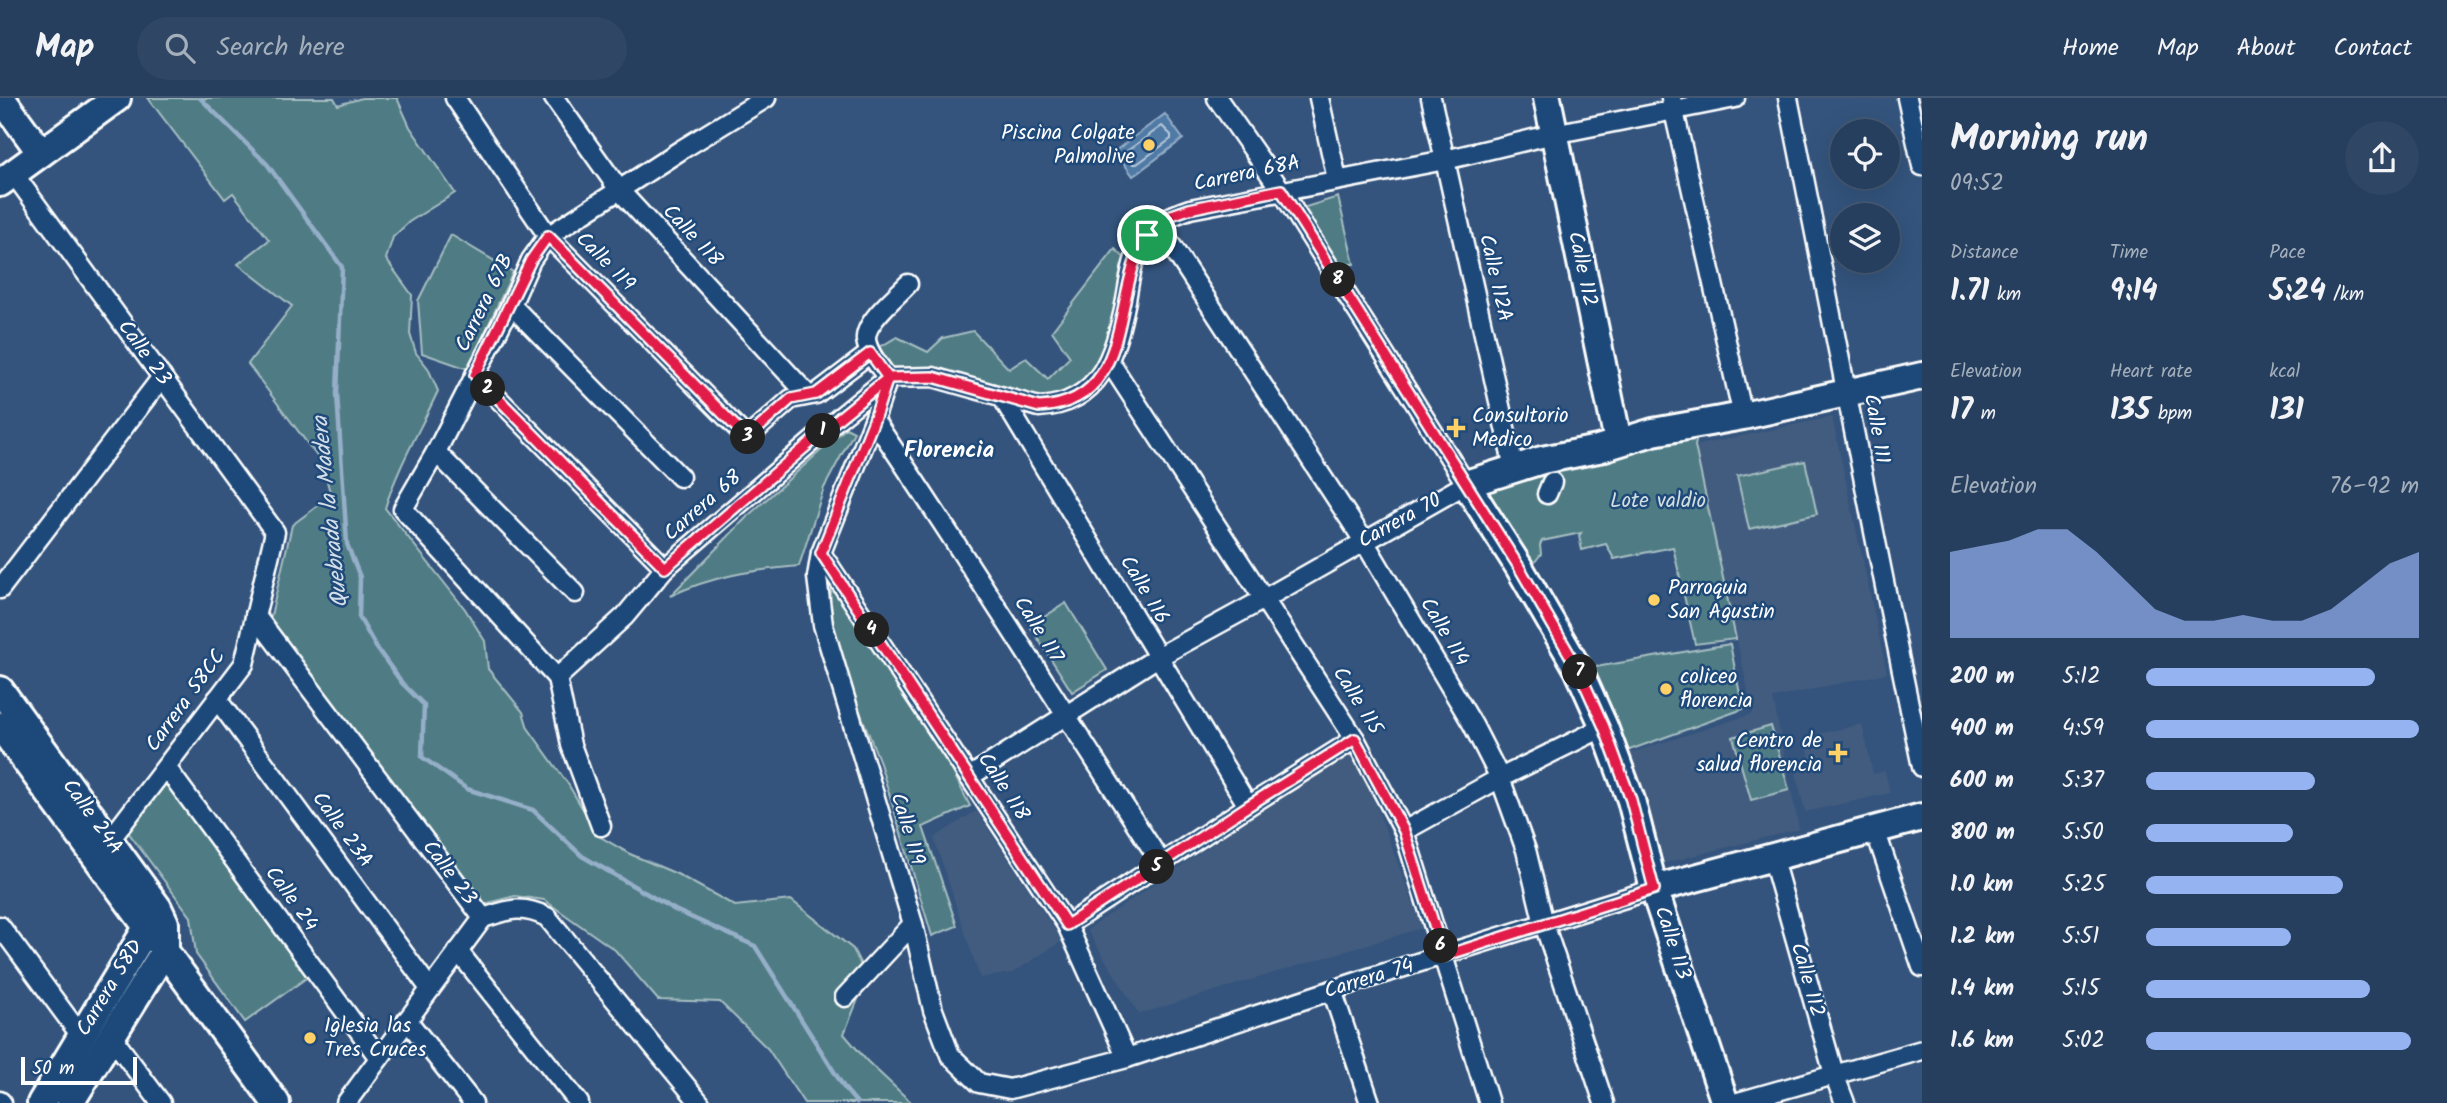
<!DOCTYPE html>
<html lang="en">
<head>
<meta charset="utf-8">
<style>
	:root { --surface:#273f5e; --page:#2f4664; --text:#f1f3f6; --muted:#a4afbc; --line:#435873; --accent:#95b2f1 }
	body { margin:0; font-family:Kalam,sans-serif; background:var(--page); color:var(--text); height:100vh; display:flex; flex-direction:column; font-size:26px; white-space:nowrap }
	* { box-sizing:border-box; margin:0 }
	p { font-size:23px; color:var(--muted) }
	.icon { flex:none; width:38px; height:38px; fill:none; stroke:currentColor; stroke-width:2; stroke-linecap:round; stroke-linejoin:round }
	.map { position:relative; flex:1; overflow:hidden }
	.side { display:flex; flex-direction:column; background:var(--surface); width:525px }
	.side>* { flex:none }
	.fabs { position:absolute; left:1830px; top:21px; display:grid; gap:14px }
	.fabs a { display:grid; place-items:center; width:70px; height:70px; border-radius:50%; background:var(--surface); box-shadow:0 7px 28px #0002,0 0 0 2px var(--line); font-size:35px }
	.scale { position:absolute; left:21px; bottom:18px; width:116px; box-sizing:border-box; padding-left:7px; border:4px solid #fff; border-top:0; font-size:19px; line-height:24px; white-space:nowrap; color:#fff; -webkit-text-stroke:5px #1f4a7a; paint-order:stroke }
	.pin { position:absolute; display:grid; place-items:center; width:60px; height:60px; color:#fff; margin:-30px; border:4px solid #fff; border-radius:50%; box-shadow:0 2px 7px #0007 }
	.km { position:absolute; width:35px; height:35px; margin:-18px; border-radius:50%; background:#222; color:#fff; font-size:19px; line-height:35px; text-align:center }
	.round { display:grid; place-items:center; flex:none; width:74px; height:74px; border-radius:37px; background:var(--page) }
	.headline { display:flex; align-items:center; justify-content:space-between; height:119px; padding:0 28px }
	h1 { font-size:38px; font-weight:600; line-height:52px }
	.stats { display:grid; grid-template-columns:repeat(3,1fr); gap:10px; height:119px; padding:7px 28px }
	.stats div { display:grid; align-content:center }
	.stats b { font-size:30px; font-weight:600 }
	.stats small { font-size:19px; font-weight:400 }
	.stats p { font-size:19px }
	.chart { height:196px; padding:14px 28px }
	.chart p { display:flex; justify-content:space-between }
	.chart svg { width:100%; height:126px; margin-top:7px; fill:var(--accent); opacity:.7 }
	ul { padding:0 28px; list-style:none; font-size:23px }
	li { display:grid; grid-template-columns:112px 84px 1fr; align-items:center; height:52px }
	li i { height:18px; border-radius:9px; background:var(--accent) }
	header { display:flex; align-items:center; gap:42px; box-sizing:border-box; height:98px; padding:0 35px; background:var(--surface); border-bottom:2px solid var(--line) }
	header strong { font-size:33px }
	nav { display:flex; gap:38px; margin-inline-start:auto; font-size:24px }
	.search { width:490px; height:63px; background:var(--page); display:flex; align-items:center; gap:18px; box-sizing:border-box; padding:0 24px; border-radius:38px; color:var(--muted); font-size:26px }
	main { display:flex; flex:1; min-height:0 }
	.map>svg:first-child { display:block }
</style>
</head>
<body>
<header>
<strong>Map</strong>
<div class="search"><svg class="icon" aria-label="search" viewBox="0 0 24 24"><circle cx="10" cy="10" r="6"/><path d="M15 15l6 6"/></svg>Search here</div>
<nav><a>Home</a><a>Map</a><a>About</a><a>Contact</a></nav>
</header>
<main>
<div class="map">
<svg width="1922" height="1005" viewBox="0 0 1922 1005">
	<rect width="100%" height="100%" fill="#34547d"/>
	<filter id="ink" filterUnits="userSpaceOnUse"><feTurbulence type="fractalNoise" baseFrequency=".0143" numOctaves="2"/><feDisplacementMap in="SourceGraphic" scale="14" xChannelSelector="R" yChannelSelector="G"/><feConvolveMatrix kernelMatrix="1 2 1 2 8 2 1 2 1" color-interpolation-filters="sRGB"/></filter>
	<g filter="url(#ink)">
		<g fill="#425c7f">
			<path d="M1832,319l55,256 -114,25 26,131 -146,37 -30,-111 130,-41 -58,-268z"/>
			<path d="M1862,626l11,50 12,-3 5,22 -85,19 -9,-40 16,-3 -7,-32z"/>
			<path d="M1349,653l17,27 56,150 -283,86 -52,-84z"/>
			<path d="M976,713l86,130 -50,32 -32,5 -46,-140z"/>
		</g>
		<g fill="#4f7c84" stroke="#a7bec2" stroke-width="2">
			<path d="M148,0h186l4,7 24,-7h35l13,29 45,66 -46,29 -16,15 -7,22 26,36 -2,39 6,19 12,15 10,23c-18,39 -40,76 -53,117l80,101 20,32 3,28 35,43 5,16 40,56 31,52 31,18 47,20 58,32 56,-6 62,49 14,28 -23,57 23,27 45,42h-108l-36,-54 -48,-47 -62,-2 -43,-50 -71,-50 -29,-4 -31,8 -214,-284 22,-95 39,-29 -9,-33 -74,-99 44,-58 -54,-42 31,-24 -36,-47 -8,6z"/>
			<path d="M1338,99l16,67h-24l-31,-55z"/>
			<path d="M451,137l62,37 -45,97 -46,-16 -4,-52z"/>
			<path d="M1115,151l17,16 -29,96 -21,26 -30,13 -164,-22 -18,-25 27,-16 31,15 15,-14 30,-7 36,38 17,-11 22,21 22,-22 -18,-26z"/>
			<path d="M846,330l8,4 -30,56 -25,78c-46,4 -87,10 -129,30l80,-82z"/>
			<path d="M1697,338l-2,10 41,193 -41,5 -22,-97 -59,12 -8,-15 -24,6 -3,-14 2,-3 -39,8 -2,4 1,9 -14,18 -42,-74 6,-13 109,-29z"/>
			<path d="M1805,363l12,53 -68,15 -12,-53z"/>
			<path d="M832,487l116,177 22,44 -47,21 34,99 -25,10 -53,-176 -35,-89 -15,-63z"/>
			<path d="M1066,505l41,67 -35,22 -42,-66z"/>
			<path d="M1730,546l13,65 -119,43 -40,-83z"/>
			<path d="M1771,628l18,64 -38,10 -18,-63z"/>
			<path d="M168,683l141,195 -64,46 -49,-68 -5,-37 -63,-85z"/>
		</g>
		<path fill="#507aa5" stroke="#96afc9" stroke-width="2" d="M1165,16l18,25 -50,37 -18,-25z"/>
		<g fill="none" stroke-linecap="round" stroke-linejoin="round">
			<path stroke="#b9cadb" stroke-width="2" d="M1162,28l9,9v4l-34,25h-4l-7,-9 1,-4z"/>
			<path stroke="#96afc9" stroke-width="4.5" d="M200,0l67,66 75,103 -5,127 10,150 13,33 -1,40 17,30 26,36 22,22 -2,52 45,32 66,21 49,46 93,54 80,36 90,143 12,14"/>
			<defs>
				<g id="street">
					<path d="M455,0l93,138 199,202 44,-39 25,-5 54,-41"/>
					<path d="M554,0l66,93 188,204"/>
					<path d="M1319,0l18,81"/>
					<path d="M1431,0l83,370"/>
					<path d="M1671,0l72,318"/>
					<path d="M1788,0c45,223 87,446 134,669"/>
					<path d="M1907,0l15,68"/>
					<path d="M13,75l262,359 -31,132 -134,176"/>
					<path d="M1158,127l206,316 109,184 27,53 26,72 18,74 60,179"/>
					<path d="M511,207l169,172"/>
					<path d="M1109,263l246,378 49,92 85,272"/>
					<path d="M475,277l190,193"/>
					<path d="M888,280l-14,42 -53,133 -4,24 6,48 90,299 20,86 17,45 29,28 31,6 117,-31 242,-80 285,-89"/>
					<path d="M888,280l45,-1 106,30c62,-3 77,-55 87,-107 4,-22 6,-44 19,-62 11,-16 27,-23 45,-29l255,-49 109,-26 181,-36"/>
					<path d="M888,280c-8,-11 -20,-24 -22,-38 -2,-18 30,-43 42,-56"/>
					<path d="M1002,299l246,409"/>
					<path d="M874,322c99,146 191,296 288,444"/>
					<path d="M436,354l139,141"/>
					<path d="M1547,396l5,-12"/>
					<path d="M821,455l246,372 60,133"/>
					<path d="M0,491l162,-212"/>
					<path d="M255,517l228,303c25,-8 38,-14 64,-1l153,186"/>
					<path d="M557,580l68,-62 40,-48 174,-150 49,-40"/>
					<path d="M217,601l213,290"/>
					<path d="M166,669l213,291"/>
					<path d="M969,679l189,-120 106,-58 202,-115 -185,-294 -64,-92"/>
					<path d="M601,728l-30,-81 -14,-67 -154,-169 33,-57 75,-147 20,-45 17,-24 133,-86 85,-52"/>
					<path d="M1875,732l47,137"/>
					<path d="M1404,733l96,-53 104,-51"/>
					<path d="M1772,758l62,218 11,29"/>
					<path d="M1067,827l181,-119 107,-67"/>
					<path d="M0,828l81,110"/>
					<path d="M458,853l121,152"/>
					<path d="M1332,892l38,113"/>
					<path d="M845,899l68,-73"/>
					<path d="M407,922l66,83"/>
					<path d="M111,938l50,67"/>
					<path d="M0,1003l2,2"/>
					<path d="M346,1005l137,-185"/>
					<path d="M1735,1005l187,-53"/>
				</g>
				<g id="secondary">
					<path d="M1,0l40,55"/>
					<path d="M1547,0l71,343"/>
					<path d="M0,85l117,-85"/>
					<path d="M0,592l158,218 7,15v27l-95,153"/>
					<path d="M0,628l276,377"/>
					<path d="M1654,791l268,-72"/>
					<path d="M41,1005l115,-190"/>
					<path d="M1725,1005l-71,-214 -23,-89 -27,-73 -26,-58 -59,-102 -53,-83 76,-24 56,-11 55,-17 90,-16 179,-40"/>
				</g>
			</defs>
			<use href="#street" stroke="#fff" stroke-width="23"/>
			<use href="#secondary" stroke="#fff" stroke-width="32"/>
			<use href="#street" stroke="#1f4a7a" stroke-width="18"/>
			<use href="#secondary" stroke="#1f4a7a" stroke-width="26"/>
		</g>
	</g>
	<g fill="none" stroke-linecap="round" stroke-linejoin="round" filter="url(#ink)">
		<defs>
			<path id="route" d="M1147,137c-37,59 -11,167 -108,172l-106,-30 -45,1 -49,40 -174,150 -190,-193 56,-115 17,-24 199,202 44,-39 25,-5 54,-41 18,25 -14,42 -53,133 246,372 181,-119 107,-67 49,92 40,125 210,-67 -23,-89 -27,-73 -26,-58 -59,-102 -238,-377 -92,19 -23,8 -19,18"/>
		</defs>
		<use href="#route" stroke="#fff" stroke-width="14"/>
		<use href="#route" stroke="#e11d48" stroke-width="9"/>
	</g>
	<g fill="#ffd166" stroke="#1f4a7a" stroke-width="2.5">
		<circle cx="1149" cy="47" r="7"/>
		<path d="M1452.5 319.5h7v7h7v7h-7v7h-7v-7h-7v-7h7z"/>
		<circle cx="1654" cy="502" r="7"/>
		<circle cx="1666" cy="591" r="7"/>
		<path d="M1834.5 644.5h7v7h7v7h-7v7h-7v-7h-7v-7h7z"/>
		<circle cx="310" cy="940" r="7"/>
	</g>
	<g text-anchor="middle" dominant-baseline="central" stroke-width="5" stroke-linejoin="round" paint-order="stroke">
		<g font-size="21" fill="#fff" stroke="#1f4a7a" text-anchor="start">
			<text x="1135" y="35" text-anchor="end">Piscina Colgate<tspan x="1135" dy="24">Palmolive</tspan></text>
			<text x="1472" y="318">Consultorio<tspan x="1472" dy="24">Medico</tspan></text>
			<text x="1668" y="490">Parroquia<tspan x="1668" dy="24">San Agustin</tspan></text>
			<text x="1680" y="579">coliceo<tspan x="1680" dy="24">florencia</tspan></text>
			<text x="1822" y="643" text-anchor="end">Centro de<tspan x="1822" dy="24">salud florencia</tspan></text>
			<text x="324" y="928">Iglesia las<tspan x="324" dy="24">Tres Cruces</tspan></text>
		</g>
		<g font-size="21" fill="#fff" stroke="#1f4a7a">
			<text transform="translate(1247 76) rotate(-12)">Carrera 68A</text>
			<text transform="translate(692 138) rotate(47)">Calle 118</text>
			<text transform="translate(605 164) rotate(45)">Calle 119</text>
			<text transform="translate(1582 171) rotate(78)">Calle 112</text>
			<text transform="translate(1495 180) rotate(77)">Calle 112A</text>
			<text transform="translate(485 205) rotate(-64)">Carrera 67B</text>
			<text transform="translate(144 255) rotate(54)">Calle 23</text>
			<text transform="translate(1876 331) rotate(80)">Calle 111</text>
			<text transform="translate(703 408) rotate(-41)">Carrera 68</text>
			<text transform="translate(1400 423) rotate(-29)">Carrera 70</text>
			<text transform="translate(1144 492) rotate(59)">Calle 116</text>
			<text transform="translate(1038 532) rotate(58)">Calle 117</text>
			<text transform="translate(1444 534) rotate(59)">Calle 114</text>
			<text transform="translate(186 603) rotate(-54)">Carrera 58CC</text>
			<text transform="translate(1357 603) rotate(58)">Calle 115</text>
			<text transform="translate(1003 689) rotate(57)">Calle 118</text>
			<text transform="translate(92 719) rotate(54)">Calle 24A</text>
			<text transform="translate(907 731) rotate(73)">Calle 119</text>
			<text transform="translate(342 732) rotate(54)">Calle 23A</text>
			<text transform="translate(449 775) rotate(53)">Calle 23</text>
			<text transform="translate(291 801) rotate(54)">Calle 24</text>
			<text transform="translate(1672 845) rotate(72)">Calle 113</text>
			<text transform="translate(1369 881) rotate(-17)">Carrera 74</text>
			<text transform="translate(1807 882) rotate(74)">Calle 112</text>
			<text transform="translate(110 890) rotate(-59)">Carrera 58D</text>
		</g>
		<g font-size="21" fill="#d3dee0" stroke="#1f4a7a">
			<text x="1658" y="403">Lote valdio</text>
		</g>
		<g font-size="23" font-weight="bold" fill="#fff" stroke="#1f4a7a">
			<text x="949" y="353">Florencia</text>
		</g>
		<g font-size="23" font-style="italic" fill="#d3dee8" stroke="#1f4a7a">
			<text transform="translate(331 414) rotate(-96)">Quebrada la Madera</text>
		</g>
	</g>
</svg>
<div class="fabs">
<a><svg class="icon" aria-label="locate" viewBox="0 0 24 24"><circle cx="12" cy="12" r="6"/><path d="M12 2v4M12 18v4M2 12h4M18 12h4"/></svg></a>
<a><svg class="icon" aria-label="layers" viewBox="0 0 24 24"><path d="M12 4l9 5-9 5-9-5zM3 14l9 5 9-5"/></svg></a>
</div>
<div class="scale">50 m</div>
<div class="pin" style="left:1147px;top:137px;background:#1e9e55"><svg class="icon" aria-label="arrive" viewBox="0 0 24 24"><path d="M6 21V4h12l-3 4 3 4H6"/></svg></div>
<b class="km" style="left:823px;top:333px">1</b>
<b class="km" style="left:488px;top:291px">2</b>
<b class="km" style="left:748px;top:339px">3</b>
<b class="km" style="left:872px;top:532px">4</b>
<b class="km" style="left:1157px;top:769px">5</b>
<b class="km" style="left:1441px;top:848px">6</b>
<b class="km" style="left:1580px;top:574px">7</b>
<b class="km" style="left:1338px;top:182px">8</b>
</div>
<section class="side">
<div class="headline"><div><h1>Morning run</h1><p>09:52</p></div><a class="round"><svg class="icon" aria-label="share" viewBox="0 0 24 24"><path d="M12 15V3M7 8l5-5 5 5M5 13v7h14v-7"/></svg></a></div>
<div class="stats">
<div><p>Distance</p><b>1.71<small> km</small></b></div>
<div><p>Time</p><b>9:14</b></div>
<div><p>Pace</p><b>5:24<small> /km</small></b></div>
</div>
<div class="stats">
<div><p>Elevation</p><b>17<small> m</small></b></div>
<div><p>Heart rate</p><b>135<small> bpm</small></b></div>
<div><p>kcal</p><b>131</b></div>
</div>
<div class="chart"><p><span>Elevation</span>76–92 m</p>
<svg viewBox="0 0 160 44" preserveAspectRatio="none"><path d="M0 44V14L10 12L20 10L30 6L40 6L50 14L60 24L70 34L80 38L90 38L100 36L110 38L120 38L130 34L140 26L150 18L160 14V44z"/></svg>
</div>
<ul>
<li><b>200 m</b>5:12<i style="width:84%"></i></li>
<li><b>400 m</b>4:59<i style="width:100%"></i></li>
<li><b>600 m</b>5:37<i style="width:62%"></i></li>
<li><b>800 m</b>5:50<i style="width:54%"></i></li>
<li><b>1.0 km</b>5:25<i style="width:72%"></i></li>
<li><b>1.2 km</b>5:51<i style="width:53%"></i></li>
<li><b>1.4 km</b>5:15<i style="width:82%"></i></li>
<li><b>1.6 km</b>5:02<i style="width:97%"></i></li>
</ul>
</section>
</main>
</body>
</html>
